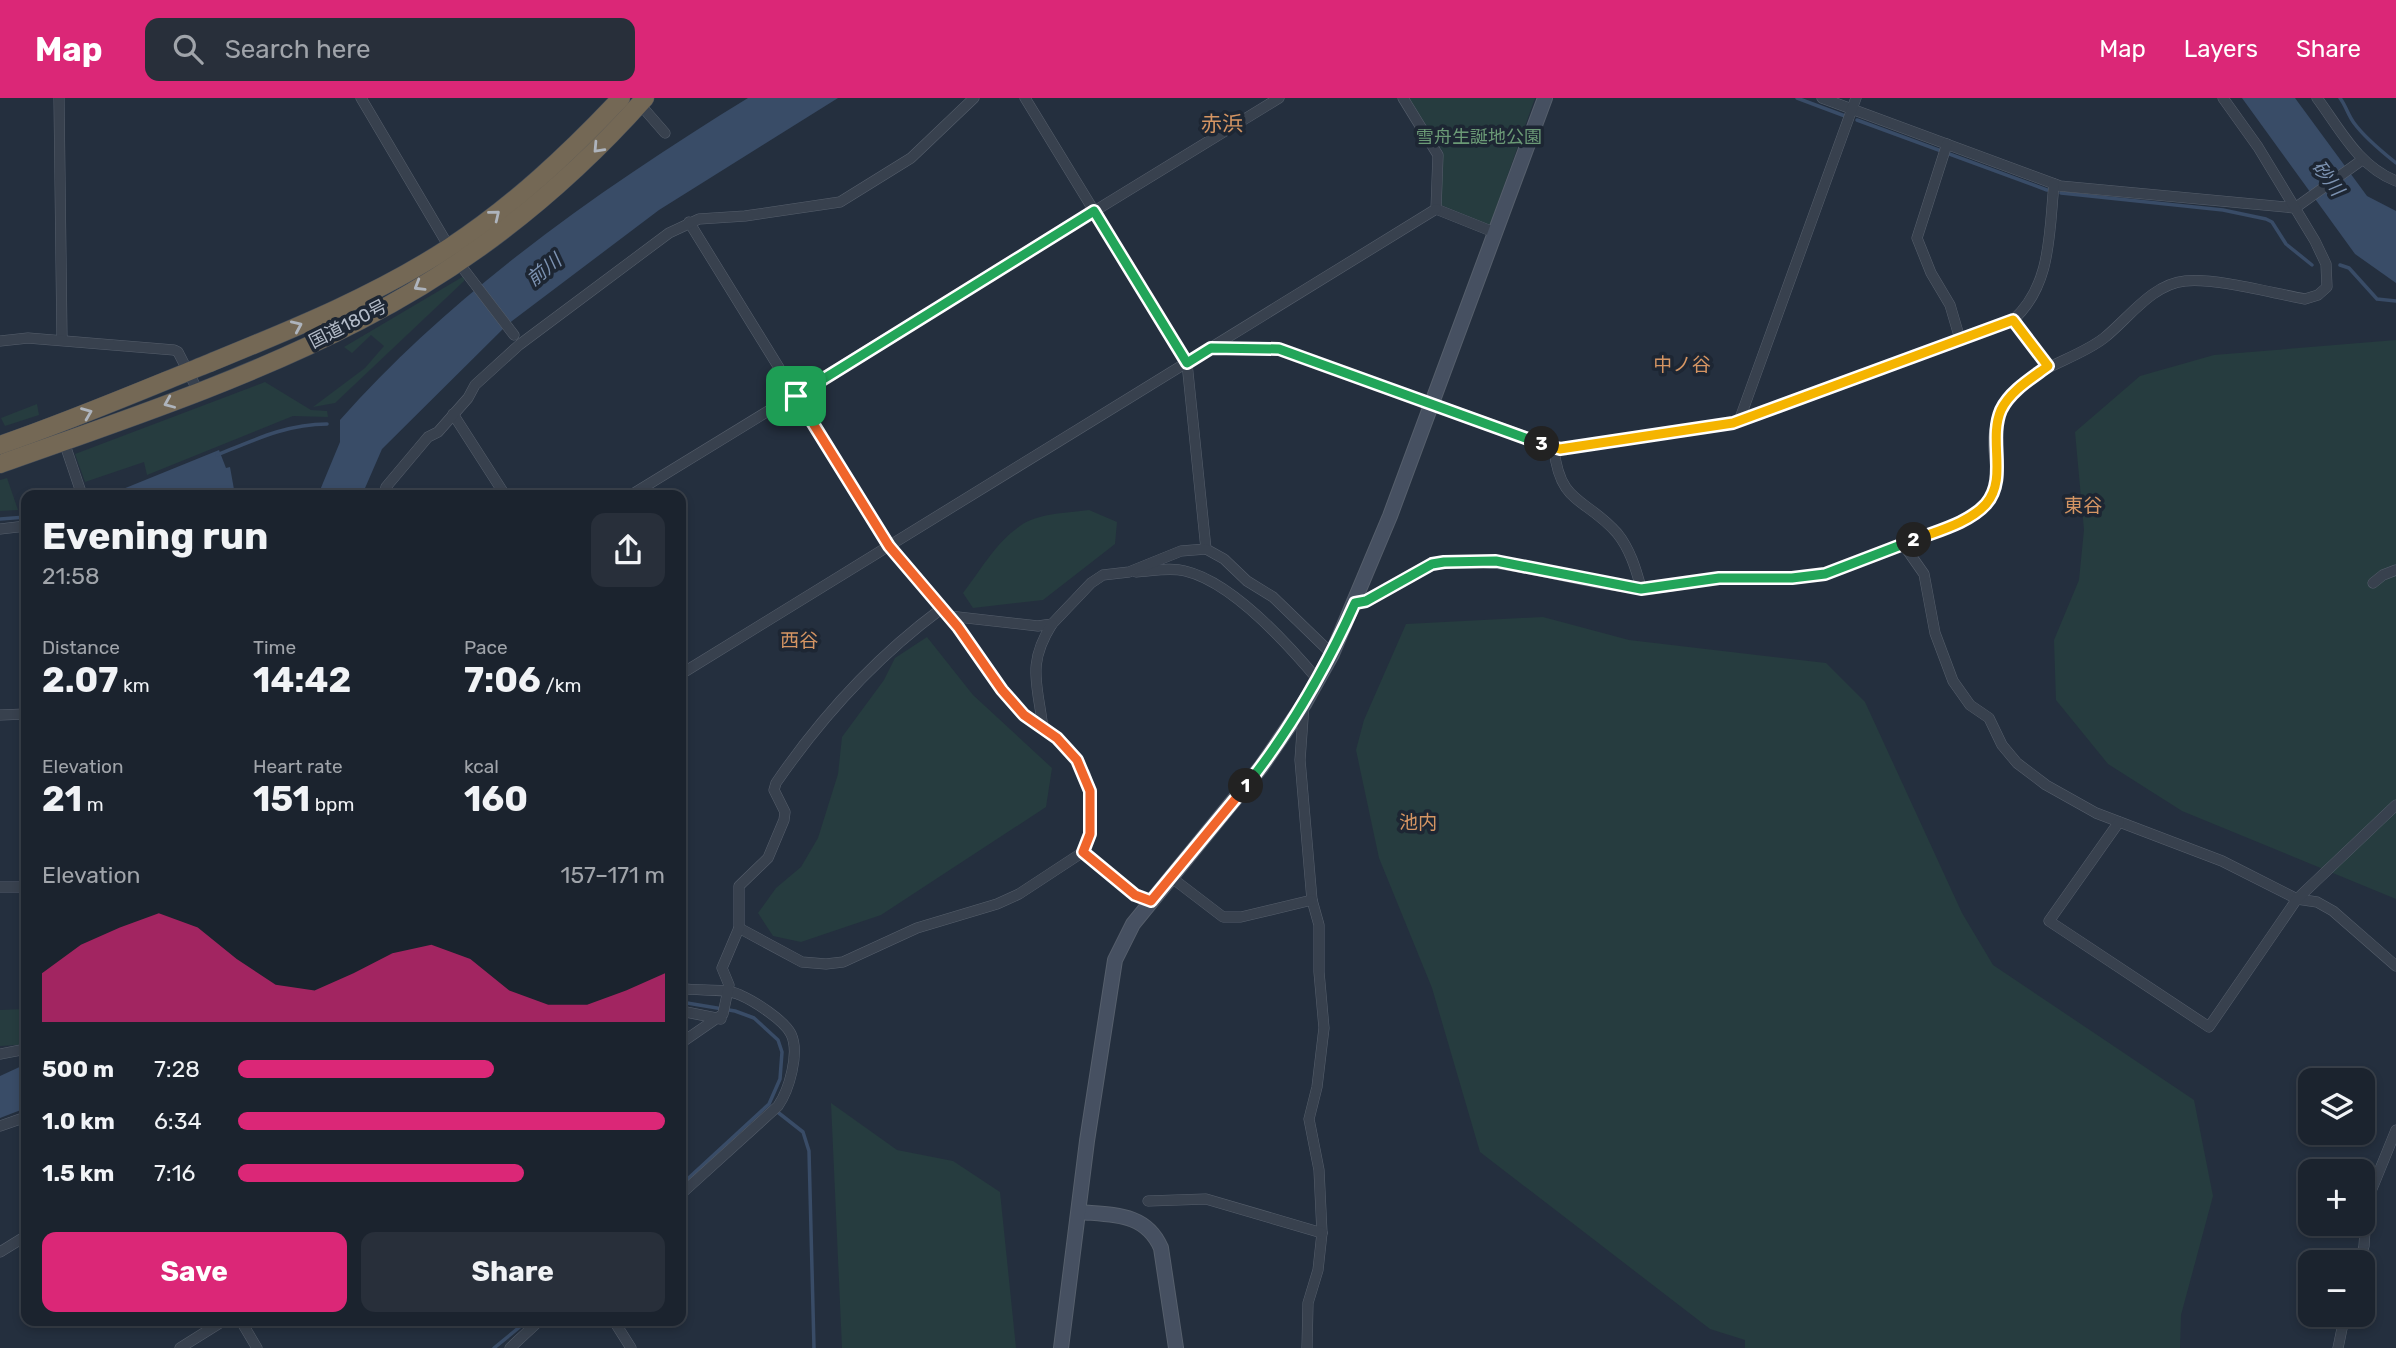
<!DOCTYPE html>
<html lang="en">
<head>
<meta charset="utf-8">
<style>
	:root { --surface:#1b232e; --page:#282f3a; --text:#f1f3f6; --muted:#a0a4aa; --line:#39404a; --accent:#db2777 }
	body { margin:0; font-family:Rubik,"Noto Sans JP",sans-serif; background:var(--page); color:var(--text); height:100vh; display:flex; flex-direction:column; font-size:26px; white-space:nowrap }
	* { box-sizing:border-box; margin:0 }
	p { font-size:23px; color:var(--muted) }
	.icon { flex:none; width:38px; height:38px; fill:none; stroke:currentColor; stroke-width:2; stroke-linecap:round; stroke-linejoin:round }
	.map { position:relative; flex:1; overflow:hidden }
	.sheet { position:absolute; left:21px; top:392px; width:665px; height:836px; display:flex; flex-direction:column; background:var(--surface); border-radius:14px; box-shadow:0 4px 10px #0003,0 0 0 2px var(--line) }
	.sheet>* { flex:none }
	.fabs { position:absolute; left:2298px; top:970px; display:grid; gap:14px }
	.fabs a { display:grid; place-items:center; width:77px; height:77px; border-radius:14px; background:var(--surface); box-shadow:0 4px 10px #0003,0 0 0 2px var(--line); font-size:35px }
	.pin { position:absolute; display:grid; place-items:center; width:60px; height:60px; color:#fff; margin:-30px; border-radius:14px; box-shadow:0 4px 10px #0006 }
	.km { position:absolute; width:35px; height:35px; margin:-18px; border-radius:50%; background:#222; color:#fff; font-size:19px; line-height:35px; text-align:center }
	.round { display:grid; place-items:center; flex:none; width:74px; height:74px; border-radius:14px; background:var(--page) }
	.headline { display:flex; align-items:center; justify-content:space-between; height:119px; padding:0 21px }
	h1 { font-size:38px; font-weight:700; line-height:52px }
	.stats { display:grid; grid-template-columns:repeat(3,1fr); gap:10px; height:119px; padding:7px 21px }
	.stats div { display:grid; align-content:center }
	.stats b { font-size:35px; font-weight:700 }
	.stats small { font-size:19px; font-weight:400 }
	.stats p { font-size:19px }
	.chart { height:196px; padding:14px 21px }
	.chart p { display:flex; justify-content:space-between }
	.chart svg { width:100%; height:126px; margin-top:7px; fill:var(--accent); opacity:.7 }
	.primary-button { display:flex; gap:14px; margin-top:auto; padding:14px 21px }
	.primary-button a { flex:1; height:80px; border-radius:14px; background:var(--accent); color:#fff; font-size:28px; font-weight:700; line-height:80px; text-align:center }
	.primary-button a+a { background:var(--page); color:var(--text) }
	ul { padding:0 21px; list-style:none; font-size:23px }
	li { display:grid; grid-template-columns:112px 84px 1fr; align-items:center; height:52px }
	li i { height:18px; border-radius:9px; background:var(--accent) }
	header { display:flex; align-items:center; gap:42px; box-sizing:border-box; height:98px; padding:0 35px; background:var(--accent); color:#fff }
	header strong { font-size:33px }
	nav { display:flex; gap:38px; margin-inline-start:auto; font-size:24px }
	.search { width:490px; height:63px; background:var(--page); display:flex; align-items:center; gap:18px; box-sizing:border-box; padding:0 24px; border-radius:14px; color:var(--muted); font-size:26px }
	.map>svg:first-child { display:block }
</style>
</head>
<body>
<header>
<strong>Map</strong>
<div class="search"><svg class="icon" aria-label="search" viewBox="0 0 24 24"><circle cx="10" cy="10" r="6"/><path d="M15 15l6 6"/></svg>Search here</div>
<nav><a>Map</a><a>Layers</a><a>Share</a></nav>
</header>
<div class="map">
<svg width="2396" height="1250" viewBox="0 0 2396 1250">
	<rect width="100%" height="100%" fill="#242f3e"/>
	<g fill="#263c3f">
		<path d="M1409,0h126l-45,127 -49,-20 2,-53z"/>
		<path d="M464,178v5l-129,122 -22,4 52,-39 19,-22 -13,-11 -19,18 -8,-6z"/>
		<path d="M2396,242v559l-214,-88 -74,-47 -52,-64 -2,-60 25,-60 5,-50 -9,-98 65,-56 74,-21z"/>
		<path d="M265,284l46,28 16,1 1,6 -35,-1 -146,59 -3,-13 -59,20 -10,-28z"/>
		<path d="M37,306l2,11 -34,11 -4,-8z"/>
		<path d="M7,380l11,32 -18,1v-31z"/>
		<path d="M1089,412l28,12 -2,22 -72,56 -70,8 -10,-15c17,-22 33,-51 57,-67 17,-13 48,-13 69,-16z"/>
		<path d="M1543,519l86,23 197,23 39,39 97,211 31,52 201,135 19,96 -32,119 -1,33h-435v-8l-35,-11 -230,-177 -48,-164 -53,-130 -23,-108 8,-30 42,-96z"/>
		<path d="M927,539l46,58 79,73 -6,39 -165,108 -80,27 -28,-6 -15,-23 18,-25 25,-21 17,-29 20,-64 4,-37 42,-57 11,-22z"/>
		<path d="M26,911v30l-8,6 -18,1v-36z"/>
		<path d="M831,1005l66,47 56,11 47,31 16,156h-174z"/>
	</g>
	<g fill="#394c67">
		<path d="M748,0h90l-179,112 -151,114 -126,125 -20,46h-44l22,-53v-22c113,-128 263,-233 408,-322z"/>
		<path d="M2242,0h53l72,98 29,15v72l-41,-29z"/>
		<path d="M219,352l7,18 4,-1 5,28h-109l-3,-6z"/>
		<path d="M26,966v44l-26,10v-42z"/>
	</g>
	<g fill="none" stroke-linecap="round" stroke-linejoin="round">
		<g stroke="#394c67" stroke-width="3.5">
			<path d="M1797,0l48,18"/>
			<path d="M2340,0c6,8 8,17 14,25 11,15 27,28 42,40"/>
			<path d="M1857,22l190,70"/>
			<path d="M2061,95l162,17 43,9 6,3 14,22 26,21"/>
			<path d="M2340,167l9,3 28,31 19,2"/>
			<path d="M217,357c37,-15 70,-31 110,-31"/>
			<path d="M118,397l11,-4"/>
			<path d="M0,421l26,-2"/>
			<path d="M681,904l54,9 19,7 24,22 4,12 -2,27 -11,25 -88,81"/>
			<path d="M775,1012l28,22 6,19 5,197"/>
			<path d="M494,1250l33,-27"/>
		</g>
		<defs>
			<g id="street">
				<path d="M59,0l3,242"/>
				<path d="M361,0l97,164 56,73"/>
				<path d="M1025,0l162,265 19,186"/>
				<path d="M1403,0l35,57 -2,54"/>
				<path d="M1822,0l238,88 235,22 67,-48"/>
				<path d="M2317,0c23,31 41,68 79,83"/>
				<path d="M638,4l27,31"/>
				<path d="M1947,46l-30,94 14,35 19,32 10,34"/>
				<path d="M1436,111l60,24"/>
				<path d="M689,124l200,324 69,81 44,63 22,25 45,34 16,25 5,17v43l-7,18 -64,42 -22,10 -80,24 -74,34 -17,2 -24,-2 -63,-34"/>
				<path d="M2013,222l35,46"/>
				<path d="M0,243l28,-3 146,12 4,2 20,39"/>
				<path d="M1211,250l68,1 281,100 173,-26 280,-103c39,-35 36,-88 41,-136"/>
				<path d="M453,316l52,81"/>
				<path d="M1739,323l117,-323"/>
				<path d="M63,341l19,56"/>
				<path d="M1554,351c6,56 31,48 63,84 13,16 19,36 24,55"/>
				<path d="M384,397l2,-8 42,-50 10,-5 30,-34 7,-13 44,-40 150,-112 30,-14 46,-3 95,-14 71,-44 63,-60"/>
				<path d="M631,397l648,-397"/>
				<path d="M0,431l26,-3"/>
				<path d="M1903,446l21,30 11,59 18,48 17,24 19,13 13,27 15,18 29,22 50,28 126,48 75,38 20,3 16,9 63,55"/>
				<path d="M1136,474c16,-1 34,-5 49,-1 47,11 102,72 133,109"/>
				<path d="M2373,485l10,-8 13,-5"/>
				<path d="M1355,505l10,-2 67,-37c74,-11 137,20 209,24 26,2 52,-8 78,-10 35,-3 71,4 106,-4 18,-5 36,-14 54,-21 23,-9 47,-16 69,-26 85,-40 26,-62 54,-118 20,-41 70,-46 102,-71 24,-19 48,-54 81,-57 33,-3 86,12 120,18l13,-4 9,-8 -1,-23 -11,-23 -57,-94 -35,-49"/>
				<path d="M949,518l89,10 14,-2 39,-41 12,-8 26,-3 52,-21 25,-2 18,10 23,22 26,16 59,57"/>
				<path d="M681,576l755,-465"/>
				<path d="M1304,606l-4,56 12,140 7,25v47l5,56 -7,59 -8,32 10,51 3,63 -4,37 -10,33 -1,45"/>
				<path d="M0,617l26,-1"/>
				<path d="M1043,631c-5,-45 -17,-64 9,-105"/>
				<path d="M2119,724l-70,99 160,106 88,-128 99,-94"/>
				<path d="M1083,754l52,43 16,6"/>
				<path d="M1172,780l51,39h18l71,-17"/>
				<path d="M0,789h26"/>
				<path d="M681,890c17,4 43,-1 59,7 14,6 44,25 51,39 9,19 -2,56 -13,72l-97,88"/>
				<path d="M681,913l40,8"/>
				<path d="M681,945l42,-29 6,-29 -7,-17 17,-40v-42l29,-28 16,-38 1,-8 -11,-22 2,-7c46,-67 99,-125 165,-174"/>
				<path d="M0,956l26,-5"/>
				<path d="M0,1028l26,-9"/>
				<path d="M1148,1103l58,-2 116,34"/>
				<path d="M0,1154l26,-16"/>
				<path d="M2360,1164l4,-16 3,-45 29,-71"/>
				<path d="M241,1223l16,27"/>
				<path d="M614,1223l17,27"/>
				<path d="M180,1250l43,-27"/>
				<path d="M510,1250l29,-27"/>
				<path d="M2338,1250l7,-34"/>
			</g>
			<g id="secondary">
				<path d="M1080,1114c34,3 66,1 81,36l15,100"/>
				<path d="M1061,1250l26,-207 28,-181 18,-36 128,-157 43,-63 28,-50 58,-138 155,-418"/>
			</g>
			<g id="highway">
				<path d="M0,347c70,-24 138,-53 207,-81 83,-34 168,-68 243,-117 64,-42 119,-94 171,-149"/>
				<path d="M0,366c121,-43 245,-84 359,-143 108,-55 205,-132 286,-223"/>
			</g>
		</defs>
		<use href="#street" stroke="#565f6c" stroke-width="11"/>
		<use href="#secondary" stroke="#565f6c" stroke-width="16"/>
		<use href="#highway" stroke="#434c59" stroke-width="19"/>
		<use href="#street" stroke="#38414e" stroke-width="10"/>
		<use href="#secondary" stroke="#465061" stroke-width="14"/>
		<use href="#highway" stroke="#746855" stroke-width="18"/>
	</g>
	<defs><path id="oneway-chevron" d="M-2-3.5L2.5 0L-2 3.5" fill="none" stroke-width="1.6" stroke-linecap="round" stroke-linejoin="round" transform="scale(1.75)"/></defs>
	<g stroke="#aeb4bd">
		<use href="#oneway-chevron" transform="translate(598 50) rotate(133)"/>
		<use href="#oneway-chevron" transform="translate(495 117) rotate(-39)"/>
		<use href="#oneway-chevron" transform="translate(419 188) rotate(149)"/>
		<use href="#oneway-chevron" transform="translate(297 228) rotate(-24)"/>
		<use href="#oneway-chevron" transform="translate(169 305) rotate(157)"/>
		<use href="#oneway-chevron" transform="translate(87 315) rotate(-22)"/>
	</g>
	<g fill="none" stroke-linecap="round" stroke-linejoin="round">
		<defs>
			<path id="split-1" d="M796,298l93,150 69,81 44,63 22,25 33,23 20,22 13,31v43l-7,18 52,43 16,6 95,-115"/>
			<path id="split-2" d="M1246,688c45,-57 80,-118 109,-183l11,-2 66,-37 12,-2 52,-1 145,28 78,-11h73l33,-4 89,-34"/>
			<path id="split-3" d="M1542,346l18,5 173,-26 280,-103 35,46c-16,12 -38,25 -47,44 -13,30 7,69 -15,94 -17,19 -49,27 -72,36"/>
			<path id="split-4" d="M796,298l298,-185 93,152 24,-15 68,1 263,95"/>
		</defs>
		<use href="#split-1" stroke="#fff" stroke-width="14"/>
		<use href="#split-2" stroke="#fff" stroke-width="14"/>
		<use href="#split-3" stroke="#fff" stroke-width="14"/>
		<use href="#split-4" stroke="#fff" stroke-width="14"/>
		<use href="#split-1" stroke="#f0652b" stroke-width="9"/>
		<use href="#split-2" stroke="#22a559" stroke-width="9"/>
		<use href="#split-3" stroke="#f5b400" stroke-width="9"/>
		<use href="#split-4" stroke="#22a559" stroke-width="9"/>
	</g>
	<g text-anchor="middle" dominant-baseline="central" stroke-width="7" stroke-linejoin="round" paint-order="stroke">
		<g font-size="18" fill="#6b9a76" stroke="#1d2633">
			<text x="1479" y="39">雪舟生誕地公園</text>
		</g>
		<g font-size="18" fill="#b4bcc9" stroke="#1d2633">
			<text transform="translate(348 226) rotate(-27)">国道180号</text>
		</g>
		<g font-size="19" font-style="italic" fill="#7c92b1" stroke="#1d2633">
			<text transform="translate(2328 80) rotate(53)">砂川</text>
			<text transform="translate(544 172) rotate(-39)">前川</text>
		</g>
		<g font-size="19" fill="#d59563" stroke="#1d2633">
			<text x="1682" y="266">中ノ谷</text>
			<text x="2083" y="407">東谷</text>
			<text x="799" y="542">西谷</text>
			<text x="1418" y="724">池内</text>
		</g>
		<g font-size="21" fill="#d59563" stroke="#1d2633">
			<text x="1222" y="25">赤浜</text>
		</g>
	</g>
</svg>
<div class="fabs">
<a><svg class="icon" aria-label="layers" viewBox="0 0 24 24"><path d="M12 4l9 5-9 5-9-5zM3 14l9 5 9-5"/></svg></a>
<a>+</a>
<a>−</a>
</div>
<div class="pin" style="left:796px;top:298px;background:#1e9e55"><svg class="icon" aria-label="arrive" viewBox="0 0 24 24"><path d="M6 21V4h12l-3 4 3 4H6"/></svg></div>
<b class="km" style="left:1246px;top:688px">1</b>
<b class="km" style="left:1914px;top:442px">2</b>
<b class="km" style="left:1542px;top:346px">3</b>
<section class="sheet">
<div class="headline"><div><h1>Evening run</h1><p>21:58</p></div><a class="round"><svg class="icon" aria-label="share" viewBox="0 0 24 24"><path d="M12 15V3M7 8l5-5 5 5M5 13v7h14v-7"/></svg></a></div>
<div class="stats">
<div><p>Distance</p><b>2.07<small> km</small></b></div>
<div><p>Time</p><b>14:42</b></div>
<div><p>Pace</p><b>7:06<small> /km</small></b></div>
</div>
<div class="stats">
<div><p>Elevation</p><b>21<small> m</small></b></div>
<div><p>Heart rate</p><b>151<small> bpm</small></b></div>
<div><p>kcal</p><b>160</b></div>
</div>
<div class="chart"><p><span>Elevation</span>157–171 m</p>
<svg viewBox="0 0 160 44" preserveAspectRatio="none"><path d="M0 44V27L10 17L20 11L30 6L40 11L50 22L60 31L70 33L80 27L90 20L100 17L110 22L120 33L130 38L140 38L150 33L160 27V44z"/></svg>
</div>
<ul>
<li><b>500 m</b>7:28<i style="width:60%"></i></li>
<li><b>1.0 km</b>6:34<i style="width:100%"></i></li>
<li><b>1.5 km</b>7:16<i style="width:67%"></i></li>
</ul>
<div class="primary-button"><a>Save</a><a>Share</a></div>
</section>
</div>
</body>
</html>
